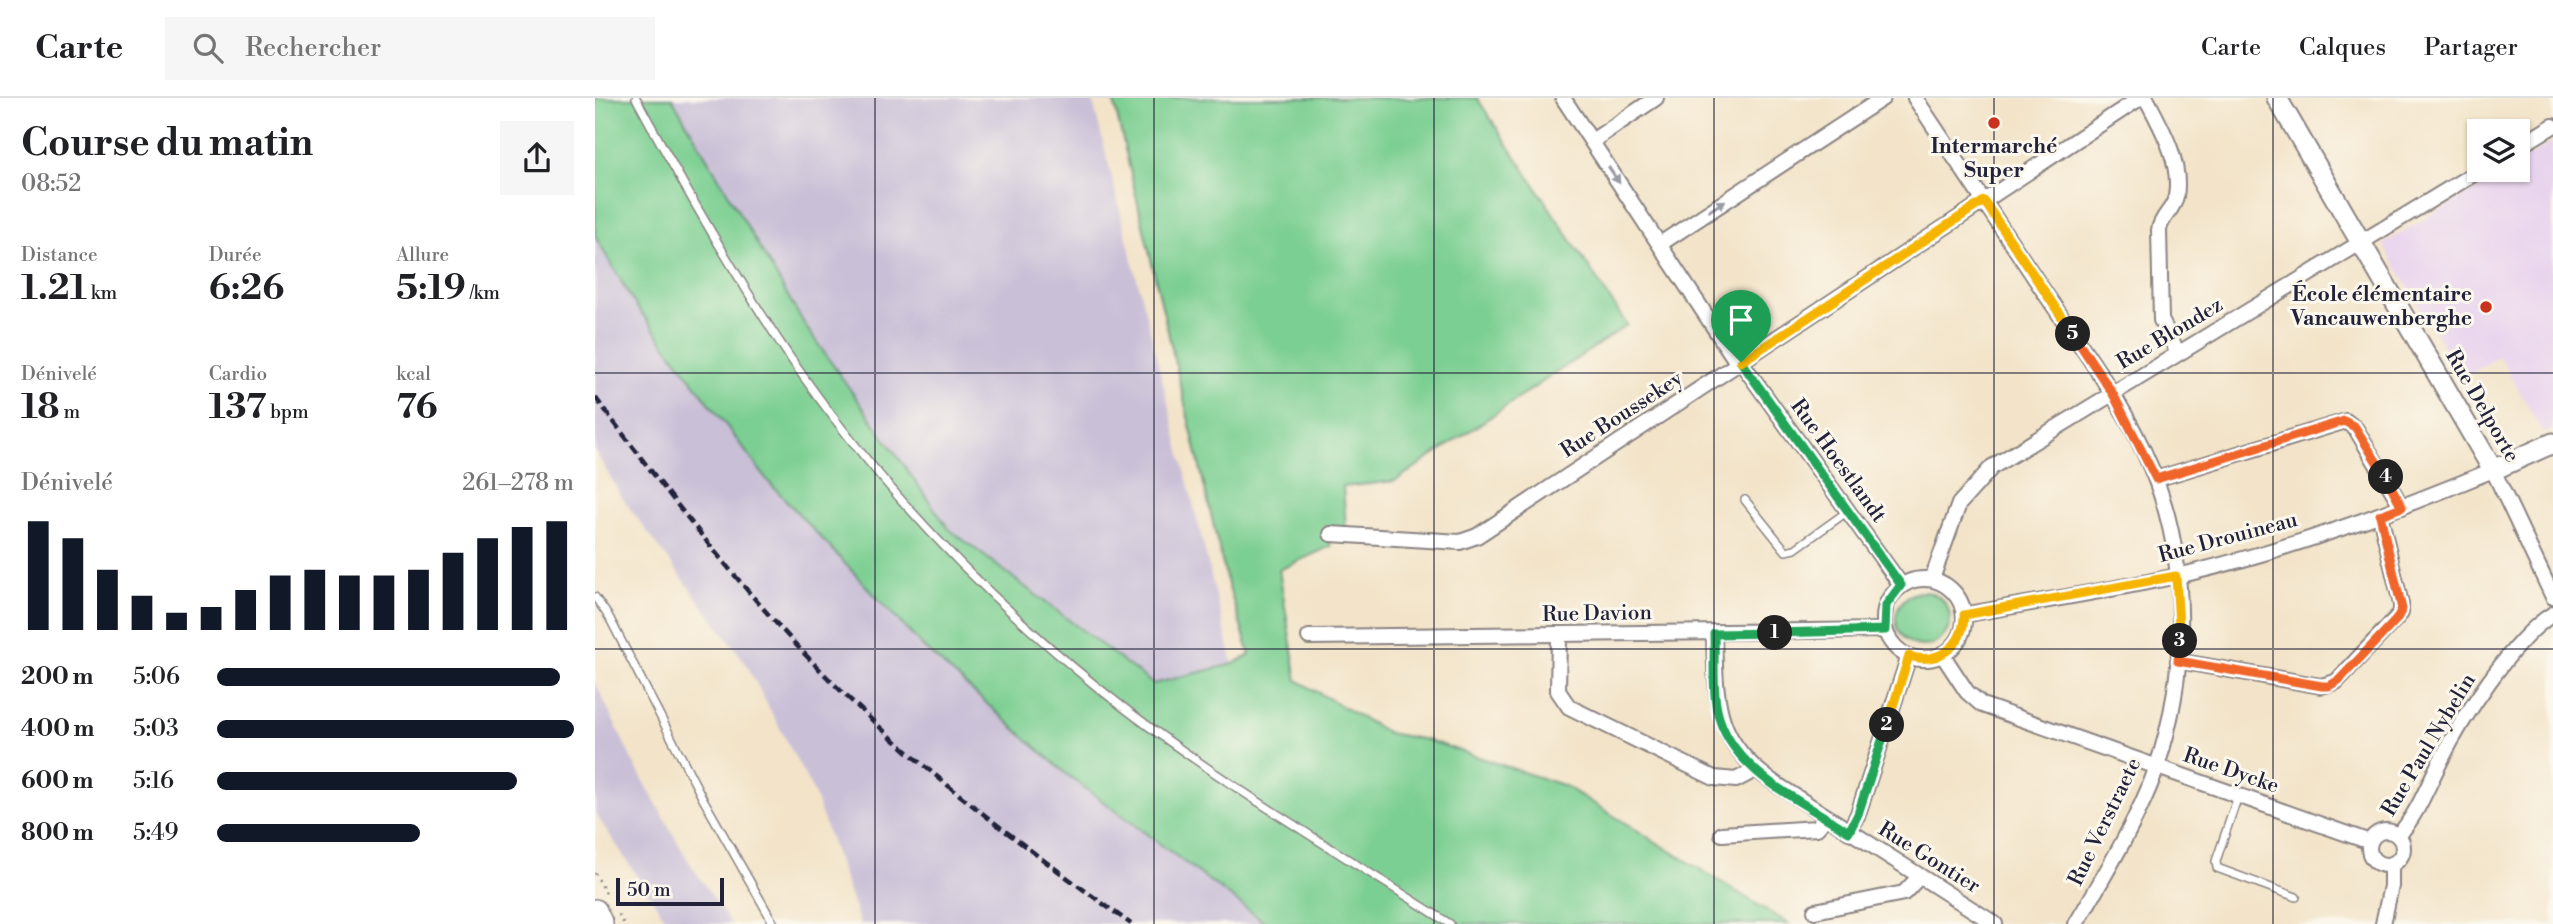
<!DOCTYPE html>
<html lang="fr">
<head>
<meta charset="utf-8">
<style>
	:root { --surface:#fff; --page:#f6f6f6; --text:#202124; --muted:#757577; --line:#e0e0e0; --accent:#111827 }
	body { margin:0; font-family:"Libre Bodoni",serif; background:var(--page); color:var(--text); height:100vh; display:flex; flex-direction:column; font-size:26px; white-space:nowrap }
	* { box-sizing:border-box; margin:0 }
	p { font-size:23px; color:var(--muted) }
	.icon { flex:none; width:38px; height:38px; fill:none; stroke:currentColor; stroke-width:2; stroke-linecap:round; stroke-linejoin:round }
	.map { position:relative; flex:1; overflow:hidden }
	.panel { display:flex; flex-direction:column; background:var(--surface); width:595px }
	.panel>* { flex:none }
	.fabs { position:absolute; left:1872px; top:21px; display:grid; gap:14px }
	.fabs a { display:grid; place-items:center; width:63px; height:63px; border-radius:0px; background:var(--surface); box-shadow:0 2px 5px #0004; font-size:35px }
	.scale { position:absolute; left:21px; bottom:18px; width:108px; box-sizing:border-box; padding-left:7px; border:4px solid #22223b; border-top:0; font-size:19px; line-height:24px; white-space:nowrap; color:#22223b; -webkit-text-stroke:5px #fbf7ec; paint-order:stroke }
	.pin { position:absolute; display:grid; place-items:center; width:60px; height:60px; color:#fff; margin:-72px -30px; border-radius:50% 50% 50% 0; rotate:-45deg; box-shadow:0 0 7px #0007 }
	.pin .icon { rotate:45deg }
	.km { position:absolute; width:35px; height:35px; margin:-18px; border-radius:50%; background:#222; color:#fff; font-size:19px; line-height:35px; text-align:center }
	.round { display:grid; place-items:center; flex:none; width:74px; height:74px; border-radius:0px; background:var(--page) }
	.overview { display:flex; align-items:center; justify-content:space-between; height:119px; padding:0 21px }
	h1 { font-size:38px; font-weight:700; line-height:52px }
	.metrics { display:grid; grid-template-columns:repeat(3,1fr); gap:10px; height:119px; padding:7px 21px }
	.metrics div { display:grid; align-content:center }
	.metrics b { font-size:35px; font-weight:700 }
	.metrics small { font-size:19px; font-weight:400 }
	.metrics p { font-size:19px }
	.chart { height:196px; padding:14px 21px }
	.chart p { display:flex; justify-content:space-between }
	.chart svg { width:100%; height:126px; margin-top:7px; stroke:var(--accent); stroke-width:6 }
	ul { padding:0 21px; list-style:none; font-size:23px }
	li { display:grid; grid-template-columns:112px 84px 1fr; align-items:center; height:52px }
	li i { height:18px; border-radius:9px; background:var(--accent) }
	header { display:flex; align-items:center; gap:42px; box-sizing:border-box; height:98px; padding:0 35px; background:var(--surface); border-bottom:2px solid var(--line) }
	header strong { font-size:33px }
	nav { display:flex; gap:38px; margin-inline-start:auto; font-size:24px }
	.search { width:490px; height:63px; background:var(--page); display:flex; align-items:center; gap:18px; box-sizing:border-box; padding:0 24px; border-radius:0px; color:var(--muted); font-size:26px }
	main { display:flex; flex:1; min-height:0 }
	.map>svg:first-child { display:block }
</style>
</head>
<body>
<header>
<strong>Carte</strong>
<div class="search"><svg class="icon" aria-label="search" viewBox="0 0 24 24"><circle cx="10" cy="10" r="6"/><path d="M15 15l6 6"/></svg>Rechercher</div>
<nav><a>Carte</a><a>Calques</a><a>Partager</a></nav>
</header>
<main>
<section class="panel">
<div class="overview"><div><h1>Course du matin</h1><p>08:52</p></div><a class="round"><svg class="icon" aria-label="share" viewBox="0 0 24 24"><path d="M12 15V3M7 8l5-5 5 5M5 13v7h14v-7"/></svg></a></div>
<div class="metrics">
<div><p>Distance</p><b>1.21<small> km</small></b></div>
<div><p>Durée</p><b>6:26</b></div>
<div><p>Allure</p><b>5:19<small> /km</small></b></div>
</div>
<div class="metrics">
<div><p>Dénivelé</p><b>18<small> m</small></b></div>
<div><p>Cardio</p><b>137<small> bpm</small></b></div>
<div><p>kcal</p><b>76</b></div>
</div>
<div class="chart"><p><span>Dénivelé</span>261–278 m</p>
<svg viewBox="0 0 160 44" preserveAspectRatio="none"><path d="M5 44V6M15 44V12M25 44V23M35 44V32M45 44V38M55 44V36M65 44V30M75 44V25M85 44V23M95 44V25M105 44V25M115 44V23M125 44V17M135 44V12M145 44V8M155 44V6"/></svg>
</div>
<ul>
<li><b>200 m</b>5:06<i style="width:96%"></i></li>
<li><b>400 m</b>5:03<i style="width:100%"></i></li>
<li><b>600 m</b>5:16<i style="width:84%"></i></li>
<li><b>800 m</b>5:49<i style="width:57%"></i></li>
</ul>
</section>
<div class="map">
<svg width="1958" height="826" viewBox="0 0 1958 826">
	<rect width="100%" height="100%" fill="#fbf7ec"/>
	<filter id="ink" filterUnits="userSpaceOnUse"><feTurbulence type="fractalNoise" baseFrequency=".0143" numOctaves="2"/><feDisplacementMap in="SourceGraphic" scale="14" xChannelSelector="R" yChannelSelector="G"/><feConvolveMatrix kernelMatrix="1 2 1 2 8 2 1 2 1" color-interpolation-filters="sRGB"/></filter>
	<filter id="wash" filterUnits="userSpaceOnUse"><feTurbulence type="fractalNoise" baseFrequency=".00686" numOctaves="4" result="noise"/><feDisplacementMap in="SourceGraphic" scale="28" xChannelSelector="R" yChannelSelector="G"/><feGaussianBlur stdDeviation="1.57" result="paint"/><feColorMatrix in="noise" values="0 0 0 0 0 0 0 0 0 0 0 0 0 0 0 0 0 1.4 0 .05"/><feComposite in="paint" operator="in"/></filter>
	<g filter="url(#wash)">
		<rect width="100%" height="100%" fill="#f3e4c9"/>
		<path fill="#e8d2ee" d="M1958,44v287l-10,4 -44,-77 -37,23 -79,-135 124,-74h11v-7z"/>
		<g fill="#c9bfd7">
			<path d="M77,0h420l141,566 -80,20 -204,-155 -143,-202z"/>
			<path d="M0,138l39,67 134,178 155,166 142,126 202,151h-407l-46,-131 -69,-131 -122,-163 -28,-48z"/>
			<path d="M0,584l37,78 55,99 44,65h-62l-74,-111z"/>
		</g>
		<g fill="#7bcf92" stroke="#4e7866" stroke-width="2">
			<path d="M0,0h77l134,229 143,202 204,155 80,-20 17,-9 -24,-77 -113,-480h364l150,227 -232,156 -52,6 3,40 -18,6 3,13 -52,24 18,110 91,53 39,7 138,46 224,138h-522l-202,-151 -142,-126 -155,-166 -134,-178 -39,-67z"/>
			<circle cx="1328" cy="521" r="27"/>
		</g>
	</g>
	<g filter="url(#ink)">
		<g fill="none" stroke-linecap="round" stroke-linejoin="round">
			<defs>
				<g id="lane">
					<path d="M41,0c47,87 96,173 151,255 85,125 192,238 309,333 111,89 235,161 354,238"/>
					<path d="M1150,402l41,51 9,-2 53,-38"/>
					<path d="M0,499l14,20 94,182 71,125"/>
					<path d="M1643,698l-22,65 1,7 79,29"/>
				</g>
				<g id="street">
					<path d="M968,0l175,266"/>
					<path d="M1320,0c44,66 88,132 132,198 37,55 79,110 104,172 39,92 37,207 5,301 -16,47 -54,111 -80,155"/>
					<path d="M1551,0c15,29 36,64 30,98 -2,14 -15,20 -17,34l2,90 17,33"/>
					<path d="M997,43l64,-43"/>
					<path d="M1923,49l35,-21"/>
					<path d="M1065,146l223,-146"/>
					<path d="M1146,264l160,223"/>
					<path d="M1561,381l190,-58 10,8 46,78"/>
					<path d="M736,436l129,8 17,-6 663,-438"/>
					<circle cx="1329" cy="521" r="40"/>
					<path d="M1337,481l27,-75 33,-37 488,-297"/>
					<path d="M1369,517c75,-14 152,-25 226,-42 104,-25 205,-62 303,-103l60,127"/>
					<path d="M1119,536c2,68 0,109 62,150l219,140"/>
					<path d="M964,538l-1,55 11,16 145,71 22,2 19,-10"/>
					<path d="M714,539l576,-7"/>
					<path d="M1347,556l25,38 15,13 388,137"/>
					<path d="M1583,563l143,25 15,-4 65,-69v-9l-21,-89"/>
					<circle cx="1791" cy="750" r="17"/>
					<path d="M1254,734l9,-18 51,-158"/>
					<path d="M1127,736l95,-6 9,-11"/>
					<path d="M1803,738c20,-23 28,-47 42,-74 21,-42 73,-124 113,-148"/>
					<path d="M1220,813l89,-18 15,-16"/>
					<path d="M1788,826l8,-38v-21"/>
				</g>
				<path id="secondary" d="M1682,0l216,372 60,-27"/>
				<path id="primary" d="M0,813l6,13"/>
			</defs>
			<use href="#lane" stroke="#8a8382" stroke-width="10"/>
			<use href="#street" stroke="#8a8382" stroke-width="18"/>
			<use href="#secondary" stroke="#8a8382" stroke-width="23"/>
			<use href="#primary" stroke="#8a8382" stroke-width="26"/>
			<g stroke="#8a8382" stroke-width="2.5" stroke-dasharray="2 5" stroke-linecap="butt">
				<path d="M0,775l13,24"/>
				<path d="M24,817l5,9"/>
			</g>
			<use href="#lane" stroke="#fff" stroke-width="7"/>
			<use href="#street" stroke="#fff" stroke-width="14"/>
			<use href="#secondary" stroke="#fff" stroke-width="19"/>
			<use href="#primary" stroke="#fff" stroke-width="23"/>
			<path stroke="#22223b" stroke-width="4.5" stroke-dasharray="10 5" stroke-linecap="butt" d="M0,299c73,97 146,193 231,279 93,93 198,171 305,248"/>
		</g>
		<defs><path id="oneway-solid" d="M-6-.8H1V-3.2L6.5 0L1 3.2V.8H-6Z" transform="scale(1.75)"/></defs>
		<g fill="#9c9ca7">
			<use href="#oneway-solid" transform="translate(1019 77) rotate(56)"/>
			<use href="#oneway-solid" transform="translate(1122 108) rotate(-33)"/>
		</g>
	</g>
	<g fill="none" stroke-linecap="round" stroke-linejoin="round" filter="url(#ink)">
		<defs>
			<path id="split-1" d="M1146,264l160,223 -15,20 -1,25 -110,3"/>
			<path id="split-2" d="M1180,535l-61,1c1,24 -2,52 3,76 13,61 85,91 132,122l9,-18 29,-89"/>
			<path id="split-3" d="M1292,627l22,-69c29,9 55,-10 55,-41l212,-39 4,65"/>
			<path id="split-4" d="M1585,543l-2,20 144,25h7l10,-6 57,-60 6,-11 -22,-94 22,-8 -16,-30"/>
			<path id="split-5" d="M1478,236l40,60 43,85 188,-58 11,6 31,50"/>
			<path id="split-6" d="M1146,264l243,-161 89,133"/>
		</defs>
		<use href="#split-1" stroke="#fff" stroke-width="14"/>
		<use href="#split-2" stroke="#fff" stroke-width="14"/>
		<use href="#split-3" stroke="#fff" stroke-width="14"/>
		<use href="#split-4" stroke="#fff" stroke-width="14"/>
		<use href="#split-5" stroke="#fff" stroke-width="14"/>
		<use href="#split-6" stroke="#fff" stroke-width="14"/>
		<use href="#split-1" stroke="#22a559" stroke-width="9"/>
		<use href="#split-2" stroke="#22a559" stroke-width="9"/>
		<use href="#split-3" stroke="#f5b400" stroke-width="9"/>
		<use href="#split-4" stroke="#f0652b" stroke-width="9"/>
		<use href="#split-5" stroke="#f0652b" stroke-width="9"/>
		<use href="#split-6" stroke="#f5b400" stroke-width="9"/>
	</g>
	<path fill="none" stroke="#22223b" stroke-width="2" stroke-opacity="0.55" d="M280,0v826M559,0v826M839,0v826M1119,0v826M1399,0v826M1678,0v826M0,275h1958M0,551h1958"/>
	<g fill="#c8321e" stroke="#fbf7ec" stroke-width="2.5">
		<circle cx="1399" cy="25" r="7"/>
		<circle cx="1891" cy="209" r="7"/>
	</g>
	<g text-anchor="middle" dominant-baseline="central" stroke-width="6" stroke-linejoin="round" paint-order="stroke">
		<g font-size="21" font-weight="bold" fill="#22223b" stroke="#fbf7ec">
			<text x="1399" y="49">Intermarché<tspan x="1399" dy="24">Super</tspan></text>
			<text x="1877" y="197" text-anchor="end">École élémentaire<tspan x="1877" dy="24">Vancauwenberghe</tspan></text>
		</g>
		<g font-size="21" fill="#22223b" stroke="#fbf7ec">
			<text transform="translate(1575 236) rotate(-31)">Rue Blondez</text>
			<text transform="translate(1887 308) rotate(60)">Rue Delporte</text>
			<text transform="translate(1027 317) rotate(-33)">Rue Boussekey</text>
			<text transform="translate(1243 363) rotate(54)">Rue Hoestlandt</text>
			<text transform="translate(1633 440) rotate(-15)">Rue Drouineau</text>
			<text transform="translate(1002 516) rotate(-1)">Rue Davion</text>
			<text transform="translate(1834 647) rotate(-59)">Rue Paul Nybelin</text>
			<text transform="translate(1636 673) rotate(19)">Rue Dycke</text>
			<text transform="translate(1510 724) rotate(-64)">Rue Verstraete</text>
			<text transform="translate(1334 760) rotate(32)">Rue Gontier</text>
		</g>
	</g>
</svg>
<div class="fabs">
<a><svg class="icon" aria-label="layers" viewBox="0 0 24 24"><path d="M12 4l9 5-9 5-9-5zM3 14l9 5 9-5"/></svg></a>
</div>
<div class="scale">50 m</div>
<div class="pin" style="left:1146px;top:264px;background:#1e9e55"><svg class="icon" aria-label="arrive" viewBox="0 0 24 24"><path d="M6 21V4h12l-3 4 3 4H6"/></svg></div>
<b class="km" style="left:1180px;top:535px">1</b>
<b class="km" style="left:1292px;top:627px">2</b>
<b class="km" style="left:1585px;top:543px">3</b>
<b class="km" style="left:1791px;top:379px">4</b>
<b class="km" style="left:1478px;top:236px">5</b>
</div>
</main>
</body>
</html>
